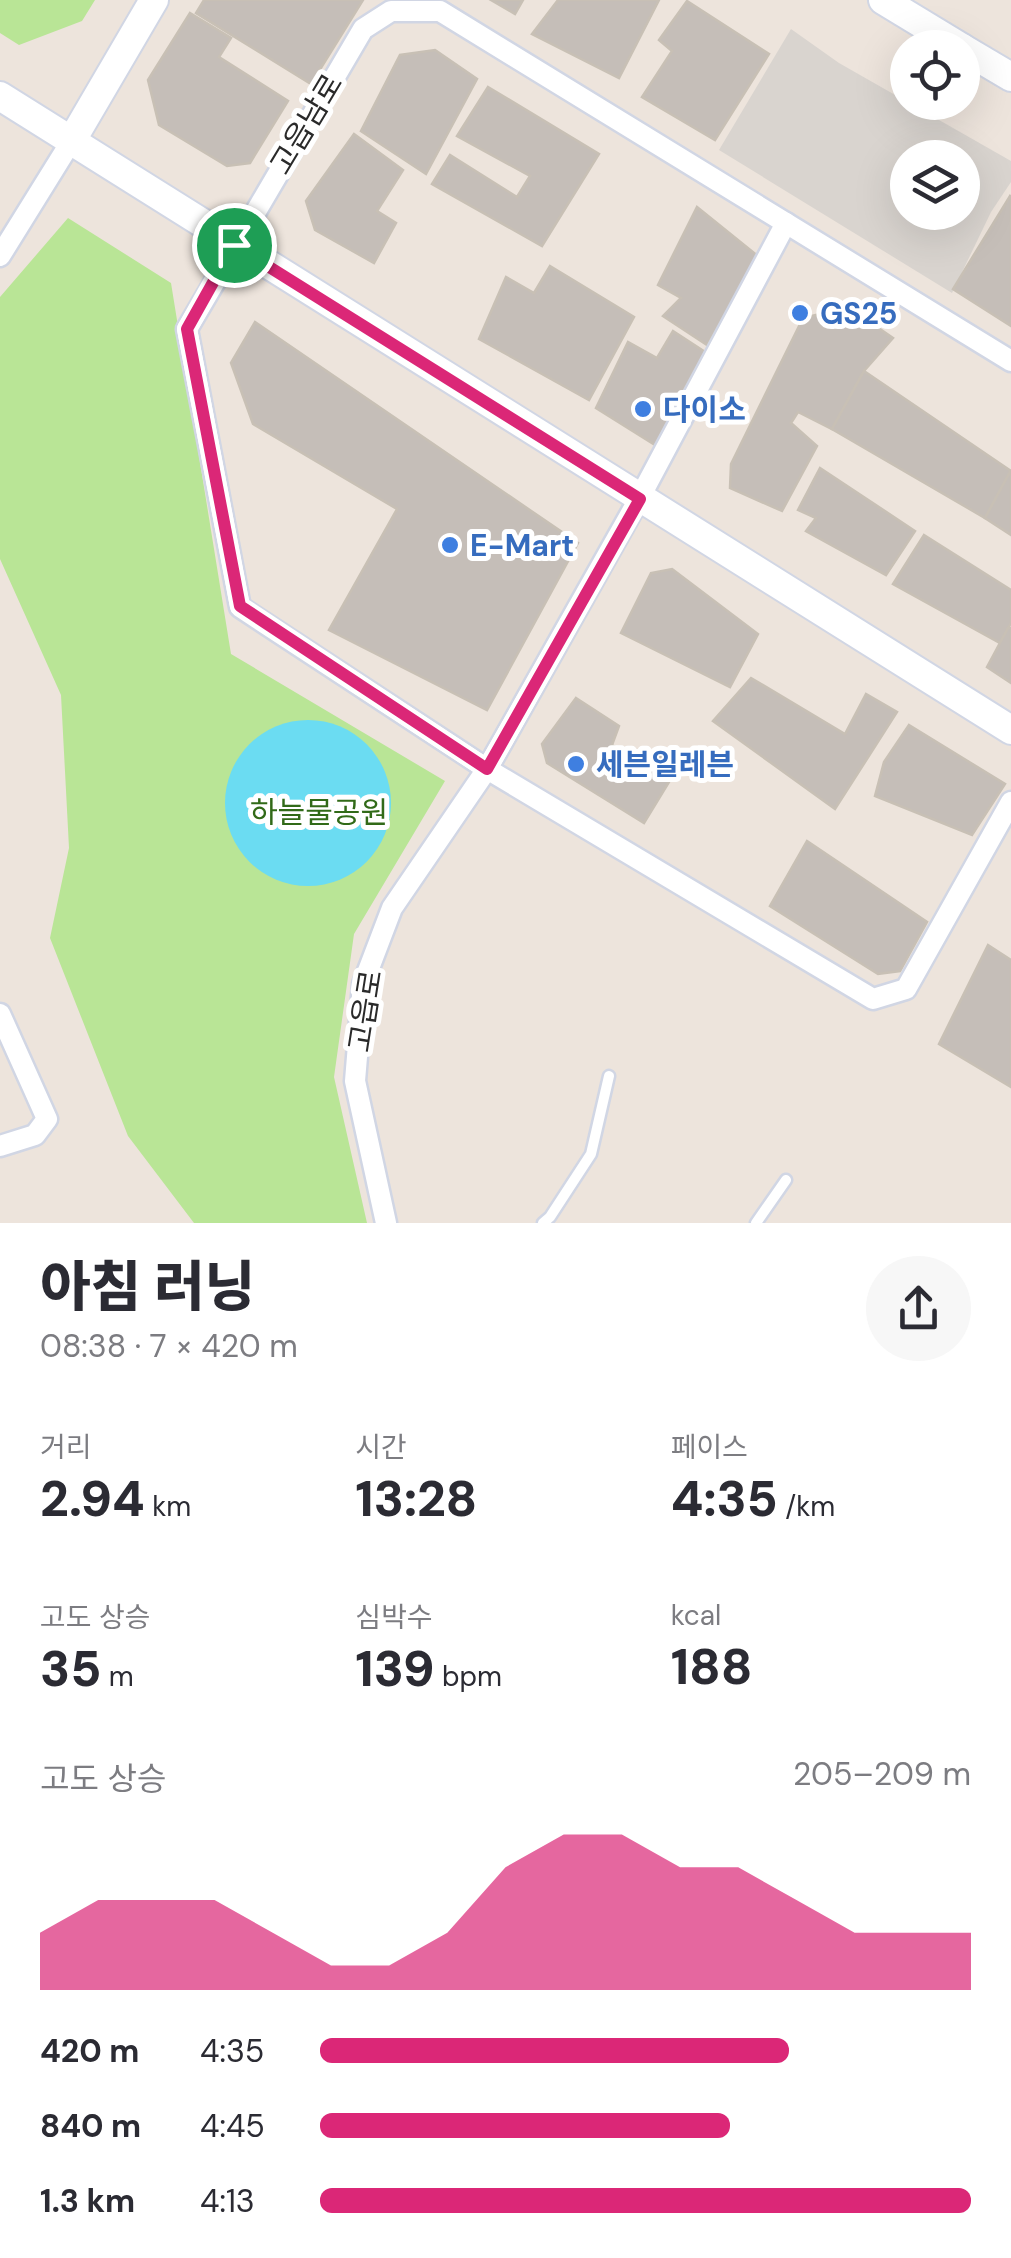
<!DOCTYPE html>
<html lang="ko">
<head>
<meta charset="utf-8">
<style>
	:root { --surface:#fff; --page:#f7f7f7; --text:#2b2b33; --muted:#7c7c81; --accent:#db2777 }
	body { margin:0; font-family:"DM Sans","Noto Sans KR",sans-serif; background:var(--page); color:var(--text); height:100vh; display:flex; flex-direction:column; font-size:38px; white-space:nowrap }
	* { box-sizing:border-box; margin:0 }
	p { font-size:32px; color:var(--muted) }
	.icon { flex:none; width:55px; height:55px; fill:none; stroke:currentColor; stroke-width:2; stroke-linecap:round; stroke-linejoin:round }
	.map { position:relative; height:1223px; overflow:hidden }
	.sheet { display:flex; flex-direction:column; background:var(--surface); flex:1 }
	.sheet>* { flex:none }
	.controls { position:absolute; left:890px; top:30px; display:grid; gap:20px }
	.controls a { display:grid; place-items:center; width:90px; height:90px; border-radius:50%; background:var(--surface); box-shadow:0 10px 40px #0002; font-size:50px }
	.pin { position:absolute; display:grid; place-items:center; width:85px; height:85px; color:#fff; margin:-42px; border:5px solid #fff; border-radius:50%; box-shadow:0 2px 10px #0007 }
	.round { display:grid; place-items:center; flex:none; width:105px; height:105px; border-radius:52px; background:var(--page) }
	.headline { display:flex; align-items:center; justify-content:space-between; height:170px; padding:0 40px }
	h1 { font-size:55px; font-weight:800; line-height:75px }
	.metrics { display:grid; grid-template-columns:repeat(3,1fr); gap:15px; height:170px; padding:10px 40px }
	.metrics div { display:grid; align-content:center }
	.metrics b { font-size:50px; font-weight:800 }
	.metrics small { font-size:28px; font-weight:400 }
	.metrics p { font-size:28px }
	.chart { height:280px; padding:20px 40px }
	.chart p { display:flex; justify-content:space-between }
	.chart svg { width:100%; height:180px; margin-top:10px; fill:var(--accent); opacity:.7 }
	ul { padding:0 40px; list-style:none; font-size:32px }
	li { display:grid; grid-template-columns:160px 120px 1fr; align-items:center; height:75px }
	li i { height:25px; border-radius:12px; background:var(--accent) }
	.map>svg:first-child { display:block }
</style>
</head>
<body>
<div class="map">
<svg width="1011" height="1223" viewBox="0 0 1011 1223">
	<rect width="100%" height="100%" fill="#ede4dc"/>
	<g fill="#b9e596">
		<path d="M0,0h95l-13,21 -63,24 -19,-12z"/>
		<path d="M68,218l103,65 60,371 214,127 -91,153 -20,143 33,146h-173l-66,-87 -78,-198 19,-90 -8,-153 -61,-136v-262z"/>
	</g>
	<path fill="#d9d4cf" fill-rule="evenodd" d="M791,29l48,34 172,98v21l-20,30 -39,81 -233,-143zM908,158h54v54h-54z"/>
	<circle fill="#6bdcf2" cx="308" cy="803" r="83"/>
	<g fill="#c5beb8" stroke="#c8c0b5" stroke-width="2.5">
		<path d="M204,0h159l-52,84 -115,-71z"/>
		<path d="M491,0h32l-8,14z"/>
		<path d="M558,0h101l-40,78 -87,-44z"/>
		<path d="M687,1l82,53 -54,86 -73,-43 30,-46 -13,-11z"/>
		<path d="M190,13l41,25 -12,19 69,44 -38,62 -23,3 -68,-41 -11,-45z"/>
		<path d="M435,50l42,29 -51,95 -65,-43 39,-76z"/>
		<path d="M488,87l111,67 -57,92 -110,-62 18,-29 67,42 13,-21 -73,-40z"/>
		<path d="M354,134l49,36 -26,41 19,12 -22,40 -59,-33 -9,-29z"/>
		<path d="M1010,196l1,1v129l-58,-37z"/>
		<path d="M697,207l62,50 -52,88 -44,-29 18,-18 -23,-13z"/>
		<path d="M550,266l84,51 -45,83 -110,-61 27,-62 28,16z"/>
		<path d="M848,307l45,31 -29,33 -32,58 -34,-17 -7,11 26,23 -35,65 -52,-23 1,-24 72,-146z"/>
		<path d="M255,322l323,221 -91,167 -158,-80 68,-121 -144,-85 -22,-61z"/>
		<path d="M673,331l32,21 -50,93 -59,-37 32,-66 29,16z"/>
		<path d="M864,371l147,100 -26,47 -153,-89z"/>
		<path d="M820,468l95,63 -29,44 -80,-44 10,-13 -18,-8z"/>
		<path d="M1011,470v65l-26,-17z"/>
		<path d="M924,535l87,55v33l-11,20 -107,-59z"/>
		<path d="M672,569l86,65 -28,53 -109,-54 30,-60z"/>
		<path d="M1008,628h3v55l-24,-16z"/>
		<path d="M751,678l94,56 21,-40 31,18 -62,97 -122,-88z"/>
		<path d="M576,698l43,28 -7,19 37,22 8,-16 23,13 -36,59 -97,-60 -5,-19z"/>
		<path d="M909,725l96,59 -33,51 -97,-39 9,-34z"/>
		<path d="M807,841l120,81 -27,49 -22,3 -108,-68z"/>
		<path d="M988,945l23,15v127l-72,-43z"/>
	</g>
	<g fill="none" stroke-linecap="round" stroke-linejoin="round">
		<defs>
			<g id="lane">
				<path d="M543,1223l7,-6 41,-63 18,-78"/>
				<path d="M756,1223l30,-43"/>
			</g>
			<g id="street">
				<path d="M0,256l72,-116"/>
				<path d="M1011,361l-571,-350h-49l-28,18 -176,300 53,278 247,162 386,230 33,-10 105,-187"/>
				<path d="M0,1014l47,105 -12,16 -35,11"/>
				<path d="M386,1223l-31,-142 8,-97 29,-76 95,-139 152,-270 147,-276"/>
			</g>
			<g id="secondary">
				<path d="M883,0l79,48"/>
				<path d="M962,48l49,29"/>
				<path d="M0,96l1011,634"/>
				<path d="M72,140l82,-140"/>
			</g>
		</defs>
		<use href="#lane" stroke="#d1d6e4" stroke-width="15"/>
		<use href="#street" stroke="#d1d6e4" stroke-width="25"/>
		<use href="#secondary" stroke="#d1d6e4" stroke-width="32"/>
		<use href="#lane" stroke="#fff" stroke-width="10"/>
		<use href="#street" stroke="#fff" stroke-width="20"/>
		<use href="#secondary" stroke="#fff" stroke-width="28"/>
	</g>
	<g fill="none" stroke-linecap="round" stroke-linejoin="round">
		<defs>
			<path id="route" d="M234,245l406,254 -153,270 -247,-163 -53,-277z"/>
		</defs>
		<use href="#route" stroke="#fff" stroke-width="20"/>
		<use href="#route" stroke="#db2777" stroke-width="12"/>
	</g>
	<g fill="#3f7fe0" stroke="#fff" stroke-width="4">
		<circle cx="800" cy="313" r="10"/>
		<circle cx="643" cy="409" r="10"/>
		<circle cx="450" cy="545" r="10"/>
		<circle cx="576" cy="764" r="10"/>
	</g>
	<g text-anchor="middle" dominant-baseline="central" stroke-width="10" stroke-linejoin="round" paint-order="stroke">
		<g font-size="30" fill="#2a2a2a" stroke="#fff">
			<text transform="translate(306 124) rotate(-59)">고읍남로</text>
			<text transform="translate(365 1011) rotate(-81)">고읍로</text>
		</g>
		<g font-size="30" font-weight="bold" fill="#366cbe" stroke="#fff" text-anchor="start">
			<text x="820" y="313">GS25</text>
			<text x="663" y="409">다이소</text>
			<text x="470" y="545">E-Mart</text>
			<text x="596" y="764">세븐일레븐</text>
		</g>
		<g font-size="30" fill="#316a18" stroke="#fff">
			<text x="319" y="812">하늘물공원</text>
		</g>
	</g>
</svg>
<div class="controls">
<a><svg class="icon" aria-label="locate" viewBox="0 0 24 24"><circle cx="12" cy="12" r="6"/><path d="M12 2v4M12 18v4M2 12h4M18 12h4"/></svg></a>
<a><svg class="icon" aria-label="layers" viewBox="0 0 24 24"><path d="M12 4l9 5-9 5-9-5zM3 14l9 5 9-5"/></svg></a>
</div>
<div class="pin" style="left:234px;top:245px;background:#1e9e55"><svg class="icon" aria-label="arrive" viewBox="0 0 24 24"><path d="M6 21V4h12l-3 4 3 4H6"/></svg></div>
</div>
<section class="sheet">
<div class="headline"><div><h1>아침 러닝</h1><p>08:38 · 7 × 420 m</p></div><a class="round"><svg class="icon" aria-label="share" viewBox="0 0 24 24"><path d="M12 15V3M7 8l5-5 5 5M5 13v7h14v-7"/></svg></a></div>
<div class="metrics">
<div><p>거리</p><b>2.94<small> km</small></b></div>
<div><p>시간</p><b>13:28</b></div>
<div><p>페이스</p><b>4:35<small> /km</small></b></div>
</div>
<div class="metrics">
<div><p>고도 상승</p><b>35<small> m</small></b></div>
<div><p>심박수</p><b>139<small> bpm</small></b></div>
<div><p>kcal</p><b>188</b></div>
</div>
<div class="chart"><p><span>고도 상승</span>205–209 m</p>
<svg viewBox="0 0 160 44" preserveAspectRatio="none"><path d="M0 44V30L10 22L20 22L30 22L40 30L50 38L60 38L70 30L80 14L90 6L100 6L110 14L120 14L130 22L140 30L150 30L160 30V44z"/></svg>
</div>
<ul>
<li><b>420 m</b>4:35<i style="width:72%"></i></li>
<li><b>840 m</b>4:45<i style="width:63%"></i></li>
<li><b>1.3 km</b>4:13<i style="width:100%"></i></li>
</ul>
</section>
</body>
</html>
